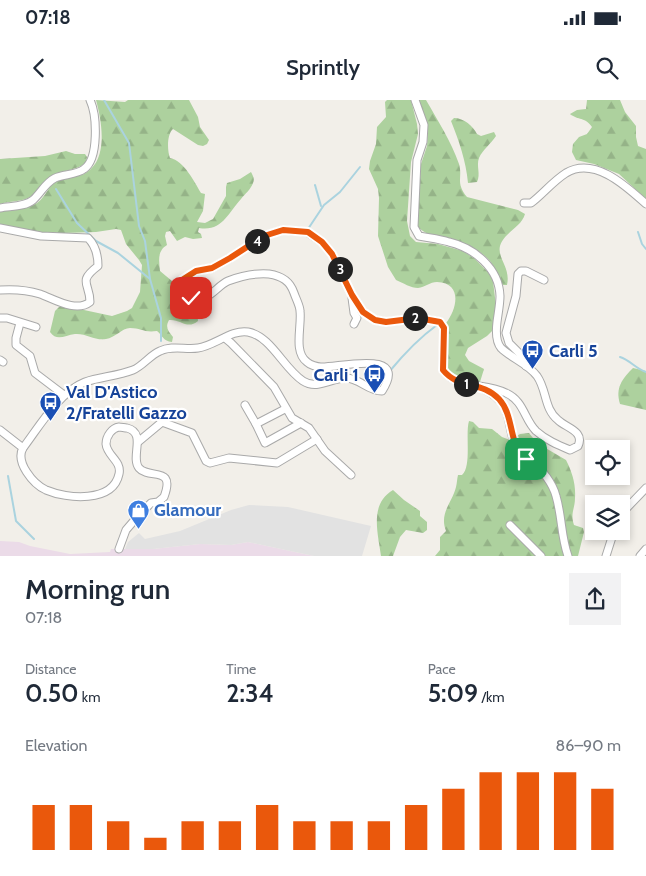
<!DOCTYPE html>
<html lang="en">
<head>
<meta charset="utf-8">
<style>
	:root { --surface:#fff; --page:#f2f2f3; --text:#1f2937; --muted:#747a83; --accent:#ea580c }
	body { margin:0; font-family:Cabin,sans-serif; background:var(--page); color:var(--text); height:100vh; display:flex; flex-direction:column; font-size:19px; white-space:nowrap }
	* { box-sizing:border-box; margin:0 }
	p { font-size:16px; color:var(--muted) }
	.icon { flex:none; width:28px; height:28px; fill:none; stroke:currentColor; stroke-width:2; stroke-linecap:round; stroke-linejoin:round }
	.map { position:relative; height:456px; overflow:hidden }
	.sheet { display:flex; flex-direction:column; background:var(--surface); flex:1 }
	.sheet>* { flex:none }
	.tools { position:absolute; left:585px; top:340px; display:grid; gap:10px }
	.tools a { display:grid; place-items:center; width:45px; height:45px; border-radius:0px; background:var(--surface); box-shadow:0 2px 8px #0003; font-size:25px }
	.pin { position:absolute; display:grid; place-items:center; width:42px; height:42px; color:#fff; margin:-21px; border-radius:10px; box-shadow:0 2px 8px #0006 }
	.km { position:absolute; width:25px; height:25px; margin:-12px; border-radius:50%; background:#222; color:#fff; font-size:14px; line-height:25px; text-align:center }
	.round { display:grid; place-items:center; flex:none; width:52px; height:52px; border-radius:0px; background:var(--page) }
	.headline { display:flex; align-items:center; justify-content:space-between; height:85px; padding:0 25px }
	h1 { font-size:28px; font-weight:600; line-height:38px }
	.stats { display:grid; grid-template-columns:repeat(3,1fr); gap:8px; height:85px; padding:5px 25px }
	.stats div { display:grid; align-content:center }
	.stats b { font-size:25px; font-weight:600 }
	.stats small { font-size:14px; font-weight:400 }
	.stats p { font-size:14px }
	.chart { height:140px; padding:10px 25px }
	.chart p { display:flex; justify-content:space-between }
	.chart svg { width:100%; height:90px; margin-top:5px; stroke:var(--accent); stroke-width:6 }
	.status { display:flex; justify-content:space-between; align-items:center; height:35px; padding:0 25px; background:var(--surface); direction:ltr }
	.status svg { height:14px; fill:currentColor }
	header { display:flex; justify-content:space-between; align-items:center; height:65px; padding:0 25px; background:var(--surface); font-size:22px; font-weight:600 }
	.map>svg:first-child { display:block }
</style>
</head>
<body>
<div class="status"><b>07:18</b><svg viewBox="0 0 49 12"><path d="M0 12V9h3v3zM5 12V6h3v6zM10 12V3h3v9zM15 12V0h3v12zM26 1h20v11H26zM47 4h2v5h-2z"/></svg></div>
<header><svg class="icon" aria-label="back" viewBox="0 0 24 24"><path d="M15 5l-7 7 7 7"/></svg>Sprintly<svg class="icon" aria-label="search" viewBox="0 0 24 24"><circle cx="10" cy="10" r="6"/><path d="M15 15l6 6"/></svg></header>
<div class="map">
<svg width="646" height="456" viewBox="0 0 646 456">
	<defs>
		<pattern id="forest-firs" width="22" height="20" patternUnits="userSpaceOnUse" patternTransform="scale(1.25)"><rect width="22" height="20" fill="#add19e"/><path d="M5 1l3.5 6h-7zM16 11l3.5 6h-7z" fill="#95b388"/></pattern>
	</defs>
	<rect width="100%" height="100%" fill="#f2efe9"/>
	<path fill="#ebdbe8" d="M0,441l19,1 11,4 40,8 40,-2 1,-3h42l47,-5 31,1 17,-3 66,14h-314z"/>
	<g fill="url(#forest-firs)">
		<path d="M96,0l29,2 3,-2h61l9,17 2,10 9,13 -2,4 -4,2 -5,-1 -25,-16c-6,5 -6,21 -3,29 14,3 24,23 31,35l4,1 -2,17 -6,11 8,1 8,-4 13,-23v-9l1,-4 13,-4 11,-7c2,4 4,7 2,11 -2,6 -8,11 -12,16 -13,14 -19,33 -42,29l-1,4 3,2 1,4 -9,1 -8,-2 -8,4 -7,-10 -4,1 -1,4 2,9c-10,6 -8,16 -7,26l12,10 8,18 17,12 1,10c-11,9 -17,-2 -29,-1 -4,7 -1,11 4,17l-1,5c-9,-1 -9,-6 -15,-11 -13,2 -16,-3 -27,-3 -8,0 -15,10 -24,11 -11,2 -20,-6 -31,-5 -10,1 -18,8 -25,-2l5,-21 4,-4h11l42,9 15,-5 5,-3 8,-16 2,-27 -3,-5 -13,-16 -5,-14 -5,-1 -20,3 -33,1 -25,-1 -38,-7v-13c11,-5 27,-2 37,-9 9,-6 11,-18 21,-23 7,-4 18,-2 26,-6 25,-13 18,-52 12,-74z"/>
		<path d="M387,0h24l6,24 1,10 -7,28 -4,59 3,15 6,6 22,2 25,7 12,8 13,13 5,9 3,25 -3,24 -6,6 -19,12 -3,7 4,6 15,8 -4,13c-43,-4 -34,-21 -32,-55l-2,-4c11,-14 17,-40 -9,-41 -7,0 -12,5 -19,6 -7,0 -15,-5 -22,-8l-8,-13 -10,-31 1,-38 -1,-9 -9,-20 1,-8 6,-17 1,-17 9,-10 -1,-15z"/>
		<path d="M419,0h7c12,21 25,41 33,64 4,14 -4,18 8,33l51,13 7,4c-4,14 -21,18 -25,32 -3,12 11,22 7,39h-4c-9,-14 -7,-21 -22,-32 -8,-6 -19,-11 -29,-14 -12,-3 -27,-2 -35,-14l4,-61 6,-18 1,-17z"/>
		<path d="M587,0h33l5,12 11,14v11l2,9 8,3v50l-27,-25 -25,-10 -18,-4 -4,-8 1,-8 6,-7 8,-3 5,-7c-8,-11 -13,-6 -22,-13l7,-4 9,-1z"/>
		<path d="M454,18c10,0 19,8 23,16l4,2 13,-4 2,4c-5,8 -13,13 -17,22 -3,8 2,16 -2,24l-9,1c-2,-22 -9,-42 -17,-62z"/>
		<path d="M66,51l9,3h10l2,3 -1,6c-10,7 -22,7 -33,13 -9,6 -14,16 -23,21 -8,5 -21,4 -30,7v-45l45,-3z"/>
		<path d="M633,268l13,3v39l-26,-6c-5,-16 2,-25 13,-36z"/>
		<path d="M469,321l4,1 6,6 13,1 10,8 8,3 10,-6 9,-1 8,10 29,17c6,12 10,24 9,38 0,11 -5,15 -1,27l9,3 1,4 -6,24h-143l5,-6v-13l6,-6c-7,-18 6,-28 10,-44 1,-4 1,-8 2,-12h4c10,-9 3,-41 7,-54z"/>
		<path d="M393,390l11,10 16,11v5l7,6v8l-4,3 -17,-3 -6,7 -7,19h-12c-3,-23 -12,-52 12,-66z"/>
	</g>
	<path fill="#e2e2e2" d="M249,405l39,2 83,19 -9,30h-48l-66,-14 -17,3 -31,-1 -47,5h-28l3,-7 11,-9 6,6 35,-8 51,-21z"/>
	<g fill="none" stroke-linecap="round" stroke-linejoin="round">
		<g stroke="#aad3df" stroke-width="2">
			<path d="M104,0l25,43 10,83 6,15 5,38 11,39v23"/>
			<path d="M315,85l6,21"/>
			<path d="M56,89l21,34 19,18 22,12 32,26"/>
			<path d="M308,129l16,-24 16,-13 20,-25"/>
			<path d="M638,132l4,12 4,5"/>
			<path d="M620,257c10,3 16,12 26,15"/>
			<path d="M389,272c14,-17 30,-34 48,-47"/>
			<path d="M8,376l8,45 18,18"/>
		</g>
		<defs>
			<g id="minor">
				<path d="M524,103h7c12,-9 21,-21 35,-30 29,-17 61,14 80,31"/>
				<path d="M0,108c10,-2 25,-1 33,-8 8,-7 12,-17 22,-22 9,-4 21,-3 29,-9 15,-10 13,-54 6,-69"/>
				<path d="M0,128l41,8 47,2c8,8 10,17 10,28 -21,16 -8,17 -8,36 -14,11 -36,-3 -50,-8 -13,-4 -26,-5 -40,-4"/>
				<path d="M352,198l2,15 3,5 -3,6"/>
				<path d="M0,218h7l29,9"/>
				<path d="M20,223l-4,15v7l14,11 5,17 29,22"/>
				<path d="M225,238l6,5 43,44 18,31 17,10 16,23 26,24"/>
				<path d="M0,260l3,2"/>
				<path d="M526,266v-6l-17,-17 -3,-10 10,-37 2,-22 3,-3h5l18,9"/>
				<path d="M484,289c34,18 19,36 34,61 4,6 9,8 14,12 10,7 21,22 24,34 6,20 5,41 12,60"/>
				<path d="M245,305l11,19 29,-15"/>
				<path d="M256,324l9,19 36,-20"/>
				<path d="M0,330l23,18"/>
				<path d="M138,342l24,-20 30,11 14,28 4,2 19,-5 48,5 40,-24"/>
				<path d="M621,414l25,-26"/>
				<path d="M510,425l31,31"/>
				<path d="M119,449l7,-19 12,-14 13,-13 7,-1 6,-5c12,-32 -15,-17 -25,-29 -9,-11 8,-35 -12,-40 -2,0 -6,-1 -8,-1 -7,1 -13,9 -13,17 1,12 16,17 13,30 -6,29 -52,25 -73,16 -13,-6 -31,-28 -23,-42 16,-21 36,-56 62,-66 15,-5 32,-6 48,-12 10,-4 17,-15 27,-19 12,-6 26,-1 38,-3 16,-2 34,-19 50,-16 23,4 36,37 55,49 14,9 27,-2 41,-3 15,-1 23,13 38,13 28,-43 -44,-23 -61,-24 -4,0 -11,-2 -14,-5 -14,-10 -5,-36 -7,-51 0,-5 -4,-12 -6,-18 -4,-12 -12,-17 -25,-19 -13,-1 -28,2 -41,7 -12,5 -23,26 -39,16 -6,-4 -6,-10 -6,-17l13,-9 16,-3 18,-10 34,-22 19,-6 24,2 15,10 10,12 20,41 11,17 12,8 11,2 33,-4 21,4 4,6 -1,42c15,20 42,12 63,23 18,8 18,26 30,38 10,9 22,14 34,19l8,-4c7,-15 -12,-18 -20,-26 -14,-11 -11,-30 -21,-44 -9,-12 -26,-18 -36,-28 -5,-6 -5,-18 -4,-26 1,-8 3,-18 3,-26 -1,-28 -26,-48 -51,-54 -10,-3 -20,-4 -30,-6l-5,-9 3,-67 6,-18 1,-17 -9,-25"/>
				<path d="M606,456l8,-25"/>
				<path d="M640,456l6,-7"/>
			</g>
		</defs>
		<use href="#minor" stroke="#a9a9a9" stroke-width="9"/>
		<use href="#minor" stroke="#fff" stroke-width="7"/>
	</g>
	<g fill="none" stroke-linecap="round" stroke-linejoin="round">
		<defs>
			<path id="route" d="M191,198c-6,-5 -8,-9 -9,-18l14,-9 16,-3 18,-10 34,-22 19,-6 25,2 14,10 10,12 20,41 11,17 12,8 11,2 32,-4 22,4 4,6 -1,42c16,20 38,10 56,29 11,12 11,29 16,44 2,6 6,11 11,16"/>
		</defs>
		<use href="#route" stroke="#fff" stroke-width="10"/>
		<use href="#route" stroke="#ea580c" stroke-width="6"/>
	</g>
	<defs>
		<symbol id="bus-pin" viewBox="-11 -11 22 30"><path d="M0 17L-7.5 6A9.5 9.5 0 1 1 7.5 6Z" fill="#1a4fb4" stroke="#fff"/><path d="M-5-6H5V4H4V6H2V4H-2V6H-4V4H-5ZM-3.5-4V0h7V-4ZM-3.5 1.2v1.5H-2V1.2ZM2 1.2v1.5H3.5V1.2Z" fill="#fff"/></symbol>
		<symbol id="shop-pin" viewBox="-11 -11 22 30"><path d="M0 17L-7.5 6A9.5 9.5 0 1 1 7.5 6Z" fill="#3f7fe0" stroke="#fff"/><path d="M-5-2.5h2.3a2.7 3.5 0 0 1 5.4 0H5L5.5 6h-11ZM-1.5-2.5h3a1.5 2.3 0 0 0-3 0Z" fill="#fff"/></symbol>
	</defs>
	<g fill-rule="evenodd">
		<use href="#bus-pin" x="520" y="238" width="25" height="34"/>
		<use href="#bus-pin" x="362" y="262" width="25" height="34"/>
		<use href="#bus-pin" x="38" y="290" width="25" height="34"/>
		<use href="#shop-pin" x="126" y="398" width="25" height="34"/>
	</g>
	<g text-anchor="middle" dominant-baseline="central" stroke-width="4.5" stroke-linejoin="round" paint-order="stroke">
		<g font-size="18" font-weight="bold" fill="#164399" stroke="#fff" text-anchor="start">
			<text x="549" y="251">Carli 5</text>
			<text x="359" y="275" text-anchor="end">Carli 1</text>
			<text x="66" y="292">Val D'Astico<tspan x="66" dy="21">2/Fratelli Gazzo</tspan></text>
		</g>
		<g font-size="18" font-weight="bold" fill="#366cbe" stroke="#fff" text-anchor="start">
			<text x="154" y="410">Glamour</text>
		</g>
	</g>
</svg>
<div class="tools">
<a><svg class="icon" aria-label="locate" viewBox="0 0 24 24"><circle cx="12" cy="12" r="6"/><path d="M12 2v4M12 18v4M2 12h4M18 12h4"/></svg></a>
<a><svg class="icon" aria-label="layers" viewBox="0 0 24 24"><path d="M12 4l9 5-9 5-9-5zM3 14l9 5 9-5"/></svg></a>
</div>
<div class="pin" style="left:526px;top:359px;background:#1e9e55"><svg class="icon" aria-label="arrive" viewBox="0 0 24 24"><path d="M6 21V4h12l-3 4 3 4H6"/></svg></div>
<div class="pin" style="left:191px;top:198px;background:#d93025"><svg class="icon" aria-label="check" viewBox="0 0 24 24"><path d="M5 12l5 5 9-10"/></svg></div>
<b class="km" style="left:466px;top:284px">1</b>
<b class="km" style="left:415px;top:218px">2</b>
<b class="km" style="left:340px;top:169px">3</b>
<b class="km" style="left:257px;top:141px">4</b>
</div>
<section class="sheet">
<div class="headline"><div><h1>Morning run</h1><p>07:18</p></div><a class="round"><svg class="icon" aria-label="share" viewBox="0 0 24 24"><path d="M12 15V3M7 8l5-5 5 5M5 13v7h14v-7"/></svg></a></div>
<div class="stats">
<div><p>Distance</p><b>0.50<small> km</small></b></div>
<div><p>Time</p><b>2:34</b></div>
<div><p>Pace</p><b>5:09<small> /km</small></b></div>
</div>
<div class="chart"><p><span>Elevation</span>86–90 m</p>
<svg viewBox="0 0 160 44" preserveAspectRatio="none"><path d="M5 44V22M15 44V22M25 44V30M35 44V38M45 44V30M55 44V30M65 44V22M75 44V30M85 44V30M95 44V30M105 44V22M115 44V14M125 44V6M135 44V6M145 44V6M155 44V14"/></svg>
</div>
</section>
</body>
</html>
